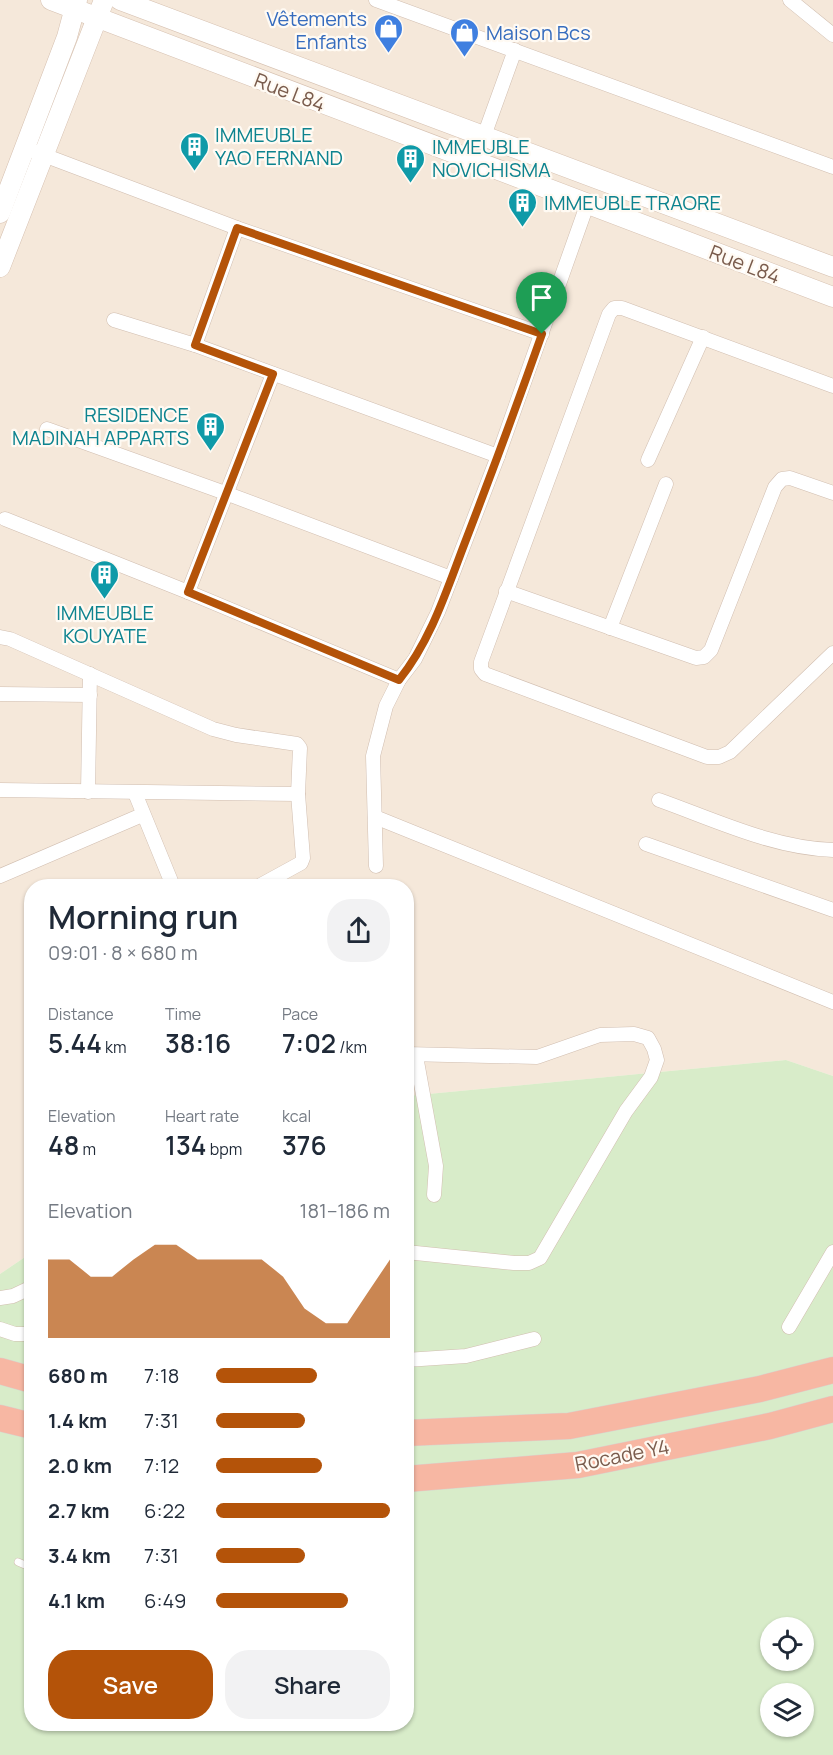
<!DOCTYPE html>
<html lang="en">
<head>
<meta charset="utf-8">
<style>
	:root { --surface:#fff; --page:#f2f2f3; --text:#1f2937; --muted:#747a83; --accent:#b45309 }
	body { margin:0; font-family:Manrope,sans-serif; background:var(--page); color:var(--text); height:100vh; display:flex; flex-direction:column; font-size:22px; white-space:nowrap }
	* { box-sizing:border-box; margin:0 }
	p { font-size:20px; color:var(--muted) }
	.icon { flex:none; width:33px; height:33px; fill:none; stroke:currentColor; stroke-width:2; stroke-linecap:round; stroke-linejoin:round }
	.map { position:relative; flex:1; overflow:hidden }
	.drawer { position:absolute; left:24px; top:879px; width:390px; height:852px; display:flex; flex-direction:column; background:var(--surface); border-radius:24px; box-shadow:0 2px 4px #0004 }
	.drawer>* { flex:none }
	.tools { position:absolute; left:760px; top:1617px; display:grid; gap:12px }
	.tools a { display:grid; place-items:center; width:54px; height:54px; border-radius:50%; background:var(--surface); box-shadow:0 2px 4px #0004; font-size:30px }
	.pin { position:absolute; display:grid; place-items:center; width:51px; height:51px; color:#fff; margin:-62px -26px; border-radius:50% 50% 50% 0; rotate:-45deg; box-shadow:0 0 6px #0007 }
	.pin .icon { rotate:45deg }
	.round { display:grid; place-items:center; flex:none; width:63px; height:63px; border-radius:24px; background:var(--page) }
	.head { display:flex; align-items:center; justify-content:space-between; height:102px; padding:0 24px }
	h1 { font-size:33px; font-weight:600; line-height:45px }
	.metrics { display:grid; grid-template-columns:repeat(3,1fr); gap:9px; height:102px; padding:6px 24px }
	.metrics div { display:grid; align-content:center }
	.metrics b { font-size:26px; font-weight:600 }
	.metrics small { font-size:16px; font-weight:400 }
	.metrics p { font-size:16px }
	.chart { height:168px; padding:12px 24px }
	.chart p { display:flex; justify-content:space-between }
	.chart svg { width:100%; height:108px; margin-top:6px; fill:var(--accent); opacity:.7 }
	.primary-button { display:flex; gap:12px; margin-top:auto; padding:12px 24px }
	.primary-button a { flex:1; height:69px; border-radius:24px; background:var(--accent); color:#fff; font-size:24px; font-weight:600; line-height:69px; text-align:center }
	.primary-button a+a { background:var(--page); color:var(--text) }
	ul { padding:0 24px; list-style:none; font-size:20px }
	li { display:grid; grid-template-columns:96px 72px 1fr; align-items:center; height:45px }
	li i { height:15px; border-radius:8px; background:var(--accent) }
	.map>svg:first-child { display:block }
</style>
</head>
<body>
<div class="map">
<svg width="833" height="1755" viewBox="0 0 833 1755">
	<rect width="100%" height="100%" fill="#fdf6ec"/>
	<path fill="#f5e8da" d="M0,0h833v1076l-47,-16 -379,36 -1,-210h-374l-1,367 -31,21z"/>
	<path fill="#d8ecc9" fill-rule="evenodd" d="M786,1060l47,16v679h-833v-481l31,-21 1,471h374l1,-628zM771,1628h33v32h-33zM771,1694h33v32h-33z"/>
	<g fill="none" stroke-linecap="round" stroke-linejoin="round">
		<defs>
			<path id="lane" d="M18,1562l14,6"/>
			<g id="street">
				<path d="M376,0l457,167"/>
				<path d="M790,0l43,35"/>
				<path d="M484,136l31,-86"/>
				<path d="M25,148l212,80 305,106"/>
				<path d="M114,320l81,25 303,111"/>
				<path d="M195,345l42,-117"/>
				<path d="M833,386l-211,-78h-8l-5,6 -128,348v7l4,5 222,83h12l11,-5 103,-99"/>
				<path d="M47,429l181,65 223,84"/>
				<path d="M648,460l55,-123"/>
				<path d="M5,519l183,73 211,88"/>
				<path d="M506,591l190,67 8,-1 7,-7 64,-163 7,-8 8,-1 43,15"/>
				<path d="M188,592l85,-218"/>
				<path d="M610,628l56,-144"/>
				<path d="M0,637l10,2 203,90 23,6 61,9 3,4 -2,46 5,64 -2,5 -42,23"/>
				<path d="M0,694l90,1"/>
				<path d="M0,790l298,4"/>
				<path d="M88,792l2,-118"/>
				<path d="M135,793l38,93"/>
				<path d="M659,800c56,20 114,48 174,50"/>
				<path d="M375,817l458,185"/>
				<path d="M646,844l187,66"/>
				<path d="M376,866l-3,-110 13,-50 13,-26 16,-21 23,-47 60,-156 89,-251"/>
				<path d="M0,876l142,-61"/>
				<path d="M406,1054l131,3 63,-22 34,-1 14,4 6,11 3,11 -6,17 -25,34 -86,147 -11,5h-15l-108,-11"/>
				<path d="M416,1056l20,110 -2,29"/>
				<path d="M0,1298l13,-2 19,-9"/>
				<path d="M789,1327l44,-75"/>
				<path d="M0,1329l15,5h17"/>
				<path d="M406,1360l60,-4 68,-17"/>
			</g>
			<g id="secondary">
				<path d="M51,0l782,297"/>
				<path d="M120,0l713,267"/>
				<path d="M0,213l67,-176 10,-37"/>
				<path d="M0,267l104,-267"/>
			</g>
			<g id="highway">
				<path d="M0,1371l32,9"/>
				<path d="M0,1418l32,8"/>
				<path d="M406,1433l163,-7 191,-37 73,-19"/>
				<path d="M406,1479l172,-14 192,-39 63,-17"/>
			</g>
		</defs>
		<use href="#lane" stroke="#d1beb0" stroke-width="8"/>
		<use href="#street" stroke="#d1beb0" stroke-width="15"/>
		<use href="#secondary" stroke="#d6c0b0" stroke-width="21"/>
		<use href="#highway" stroke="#dad1cd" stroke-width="27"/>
		<use href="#lane" stroke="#fff" stroke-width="7"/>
		<use href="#street" stroke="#fff" stroke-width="14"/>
		<use href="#secondary" stroke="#fff" stroke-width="20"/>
		<use href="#highway" stroke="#f7b7a3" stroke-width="26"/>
	</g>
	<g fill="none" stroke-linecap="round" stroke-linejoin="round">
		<defs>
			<path id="route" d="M237,228l305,106c-25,71 -51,141 -78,211 -18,47 -33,95 -65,135l-211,-88 85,-218 -78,-29z"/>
		</defs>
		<use href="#route" stroke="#fff" stroke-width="12"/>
		<use href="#route" stroke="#b45309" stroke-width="8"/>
	</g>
	<defs>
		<symbol id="shop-pin" viewBox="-11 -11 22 30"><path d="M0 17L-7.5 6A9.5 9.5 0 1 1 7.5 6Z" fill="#3f7fe0" stroke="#fffaf3"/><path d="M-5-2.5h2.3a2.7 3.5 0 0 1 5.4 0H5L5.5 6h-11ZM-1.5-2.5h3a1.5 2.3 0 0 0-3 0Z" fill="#fff"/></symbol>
		<symbol id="building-pin" viewBox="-11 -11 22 30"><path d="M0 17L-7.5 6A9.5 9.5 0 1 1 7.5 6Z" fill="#0f9aa8" stroke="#fffaf3"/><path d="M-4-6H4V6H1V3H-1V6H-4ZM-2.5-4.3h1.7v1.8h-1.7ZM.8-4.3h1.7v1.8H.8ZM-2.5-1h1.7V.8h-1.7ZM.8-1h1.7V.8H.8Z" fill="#fff"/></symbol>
	</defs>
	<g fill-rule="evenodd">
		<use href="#shop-pin" x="372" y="12" width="33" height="45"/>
		<use href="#shop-pin" x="448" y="16" width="33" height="45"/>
		<use href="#building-pin" x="178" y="130" width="33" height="45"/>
		<use href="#building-pin" x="394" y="142" width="33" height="45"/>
		<use href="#building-pin" x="506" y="186" width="33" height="45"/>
		<use href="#building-pin" x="194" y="410" width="33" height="45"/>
		<use href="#building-pin" x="88" y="558" width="33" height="45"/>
	</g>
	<g text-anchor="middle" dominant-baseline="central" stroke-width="4.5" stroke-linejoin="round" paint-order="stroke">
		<g font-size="20" fill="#366cbe" stroke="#fffaf3" text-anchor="end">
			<text x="367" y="18">Vêtements<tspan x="367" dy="23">Enfants</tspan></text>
			<text x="486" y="32" text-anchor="start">Maison Bcs</text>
		</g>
		<g font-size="20" fill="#7a5c4d" stroke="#fffaf3">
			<text transform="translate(290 92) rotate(21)">Rue L84</text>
			<text transform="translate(745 264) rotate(21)">Rue L84</text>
			<text transform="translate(622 1455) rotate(-11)">Rocade Y4</text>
		</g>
		<g font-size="20" fill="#0d838f" stroke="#fffaf3" text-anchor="start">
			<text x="215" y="134">IMMEUBLE<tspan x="215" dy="23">YAO FERNAND</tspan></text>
			<text x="432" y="146">IMMEUBLE<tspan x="432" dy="23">NOVICHISMA</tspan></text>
			<text x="544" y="202">IMMEUBLE TRAORE</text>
			<text x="189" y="414" text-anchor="end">RESIDENCE<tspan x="189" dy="23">MADINAH APPARTS</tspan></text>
			<text x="105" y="612" text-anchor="middle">IMMEUBLE<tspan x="105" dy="23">KOUYATE</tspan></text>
		</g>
	</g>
</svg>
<div class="tools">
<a><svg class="icon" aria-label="locate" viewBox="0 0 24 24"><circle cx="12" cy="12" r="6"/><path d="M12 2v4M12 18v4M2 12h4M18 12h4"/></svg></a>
<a><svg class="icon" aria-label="layers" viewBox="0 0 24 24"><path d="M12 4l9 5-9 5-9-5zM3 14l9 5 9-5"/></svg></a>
</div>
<div class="pin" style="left:542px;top:334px;background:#1e9e55"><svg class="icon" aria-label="arrive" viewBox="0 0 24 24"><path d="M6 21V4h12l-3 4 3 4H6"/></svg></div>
<section class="drawer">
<div class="head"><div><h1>Morning run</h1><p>09:01 · 8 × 680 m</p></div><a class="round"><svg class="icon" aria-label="share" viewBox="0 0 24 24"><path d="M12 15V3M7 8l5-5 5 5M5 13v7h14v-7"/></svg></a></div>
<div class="metrics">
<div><p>Distance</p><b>5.44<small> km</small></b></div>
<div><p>Time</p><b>38:16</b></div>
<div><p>Pace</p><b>7:02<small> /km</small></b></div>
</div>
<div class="metrics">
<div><p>Elevation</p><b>48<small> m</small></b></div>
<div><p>Heart rate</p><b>134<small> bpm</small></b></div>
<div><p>kcal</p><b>376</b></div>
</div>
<div class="chart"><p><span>Elevation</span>181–186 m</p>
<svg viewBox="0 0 160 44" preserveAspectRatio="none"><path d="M0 44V12L10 12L20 19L30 19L40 12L50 6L60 6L70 12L80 12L90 12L100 12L110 19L120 32L130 38L140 38L150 25L160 12V44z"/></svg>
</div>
<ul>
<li><b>680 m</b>7:18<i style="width:58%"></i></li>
<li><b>1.4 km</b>7:31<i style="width:51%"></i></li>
<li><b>2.0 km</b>7:12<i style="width:61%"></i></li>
<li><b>2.7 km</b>6:22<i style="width:100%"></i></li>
<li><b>3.4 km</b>7:31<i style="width:51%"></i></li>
<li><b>4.1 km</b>6:49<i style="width:76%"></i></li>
</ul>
<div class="primary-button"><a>Save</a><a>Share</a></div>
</section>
</div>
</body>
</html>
